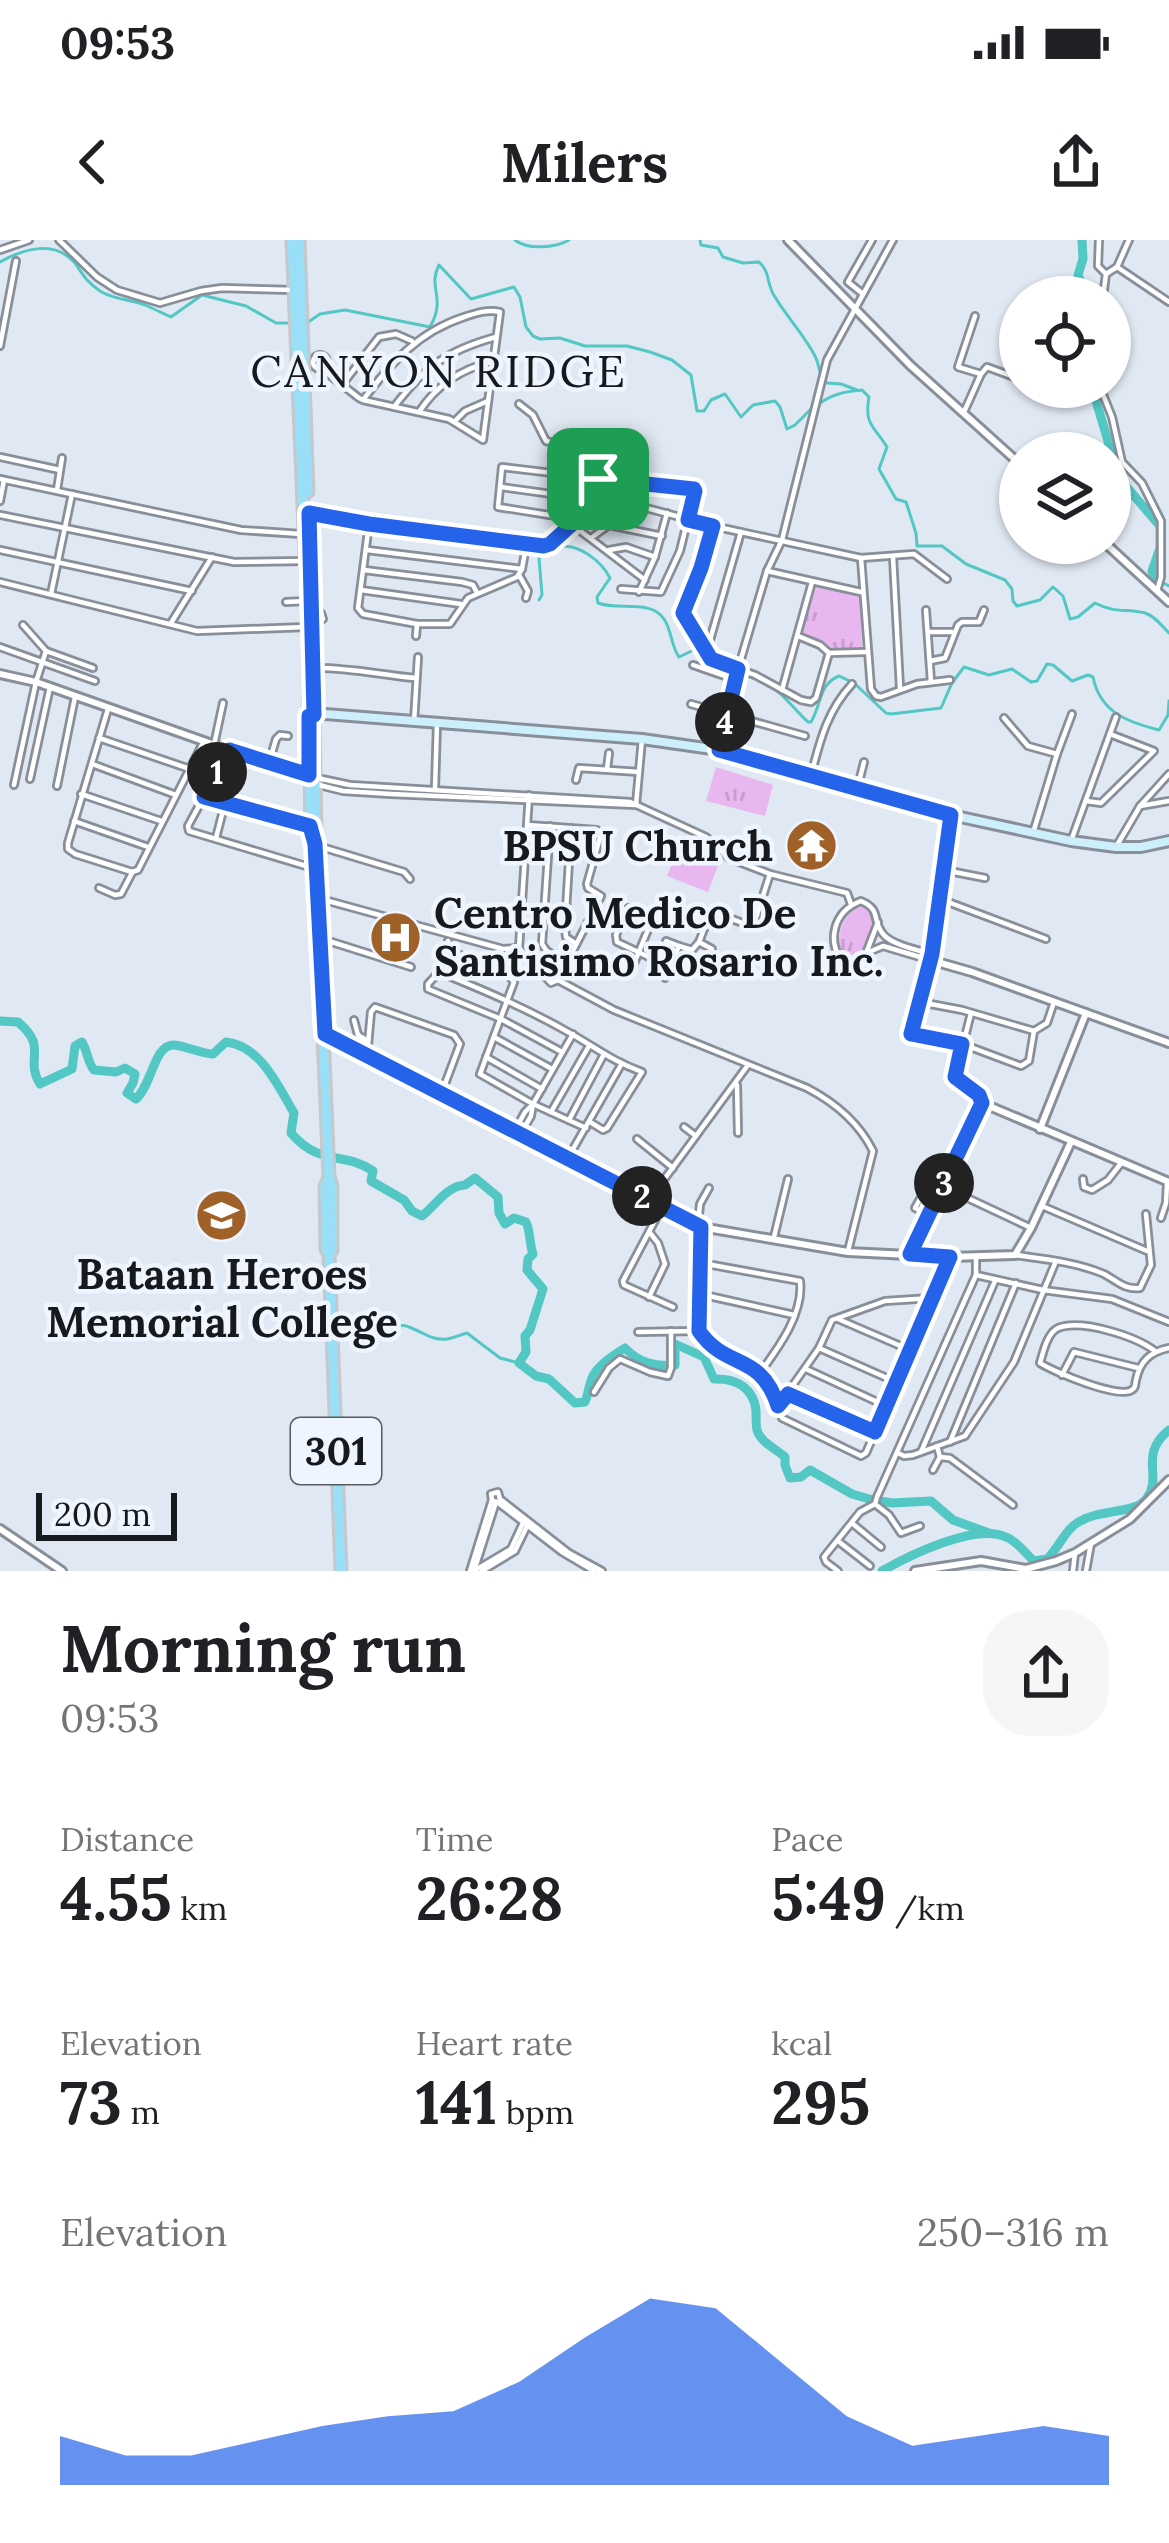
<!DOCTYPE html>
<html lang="en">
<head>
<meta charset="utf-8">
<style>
	:root { --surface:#fff; --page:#f6f6f6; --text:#202124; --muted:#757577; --accent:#2563eb }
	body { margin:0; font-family:Lora,serif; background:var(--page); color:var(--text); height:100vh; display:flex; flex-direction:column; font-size:45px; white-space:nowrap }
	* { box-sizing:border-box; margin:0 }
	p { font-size:39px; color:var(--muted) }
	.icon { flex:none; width:66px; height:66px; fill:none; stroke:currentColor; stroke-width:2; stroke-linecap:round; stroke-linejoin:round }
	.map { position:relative; height:1331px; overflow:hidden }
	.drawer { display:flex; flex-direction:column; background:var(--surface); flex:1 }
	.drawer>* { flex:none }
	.controls { position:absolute; left:999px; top:36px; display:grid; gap:24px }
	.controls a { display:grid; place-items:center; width:132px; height:132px; border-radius:50%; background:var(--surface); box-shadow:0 3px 9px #0004; font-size:60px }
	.scale { position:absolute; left:36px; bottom:30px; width:141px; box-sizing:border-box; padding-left:12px; border:6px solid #16191d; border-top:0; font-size:33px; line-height:42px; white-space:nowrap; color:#16191d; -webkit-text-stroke:9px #eff5fe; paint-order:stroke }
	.pin { position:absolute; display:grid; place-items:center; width:102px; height:102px; color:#fff; margin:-51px; border-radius:24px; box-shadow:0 6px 18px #0006 }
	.km { position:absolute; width:60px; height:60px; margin:-30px; border-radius:50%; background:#222; color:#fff; font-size:33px; line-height:60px; text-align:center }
	.round { display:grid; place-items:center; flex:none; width:126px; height:126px; border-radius:48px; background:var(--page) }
	.summary { display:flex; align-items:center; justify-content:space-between; height:204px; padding:0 60px }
	h1 { font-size:66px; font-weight:800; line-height:90px }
	.metrics { display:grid; grid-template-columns:repeat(3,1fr); gap:18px; height:204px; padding:12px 60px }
	.metrics div { display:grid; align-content:center }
	.metrics b { font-size:60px; font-weight:800 }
	.metrics small { font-size:33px; font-weight:400 }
	.metrics p { font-size:33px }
	.chart { height:336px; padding:24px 60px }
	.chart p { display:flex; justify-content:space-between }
	.chart svg { width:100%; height:216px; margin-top:12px; fill:var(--accent); opacity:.7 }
	.status { display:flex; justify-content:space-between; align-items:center; height:84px; padding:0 60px; background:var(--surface); direction:ltr }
	.status svg { height:33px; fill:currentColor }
	header { display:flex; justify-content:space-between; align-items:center; height:156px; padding:0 60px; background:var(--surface); font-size:54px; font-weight:800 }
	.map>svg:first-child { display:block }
</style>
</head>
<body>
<div class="status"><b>09:53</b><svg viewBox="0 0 49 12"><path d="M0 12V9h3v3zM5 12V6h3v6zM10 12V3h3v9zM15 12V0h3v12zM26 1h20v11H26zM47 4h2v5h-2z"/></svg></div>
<header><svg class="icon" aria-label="back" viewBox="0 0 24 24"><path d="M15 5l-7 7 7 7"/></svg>Milers<svg class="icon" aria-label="share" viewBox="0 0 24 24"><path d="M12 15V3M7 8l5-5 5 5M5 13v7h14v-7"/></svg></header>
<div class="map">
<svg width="1169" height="1331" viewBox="0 0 1169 1331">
	<defs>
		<pattern id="park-tufts" width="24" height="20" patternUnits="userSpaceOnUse" patternTransform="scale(3)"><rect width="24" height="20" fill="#e9b7f0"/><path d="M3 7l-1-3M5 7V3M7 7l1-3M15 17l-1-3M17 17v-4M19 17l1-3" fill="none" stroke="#c79dcd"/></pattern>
	</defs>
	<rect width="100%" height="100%" fill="#e0e8f3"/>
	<path fill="#e9b7f0" d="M684,594l37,24 -13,34 -41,-16z"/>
	<g fill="url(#park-tufts)">
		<path d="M816,346l44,9 2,54 -32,1 -28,-16z"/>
		<path d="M716,527l57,18 -8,31 -59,-15z"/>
		<path d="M865,666l5,2c8,22 -2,49 -26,51l-5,-8c-1,-21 4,-40 26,-45z"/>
	</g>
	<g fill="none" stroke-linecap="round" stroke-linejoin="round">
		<g stroke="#52c7c4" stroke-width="3">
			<path d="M515,0c12,10 41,8 54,0"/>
			<path d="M700,0l1,5 17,3 5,9 20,6 16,-1c12,11 7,22 16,35 12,20 29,38 40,59 6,12 2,17 12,27l14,1 16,6"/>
			<path d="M0,22c25,-14 55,-22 75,1 8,12 12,19 25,28 14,9 30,8 45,14 9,4 17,8 26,12l31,-22 44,11 30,17h16"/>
			<path d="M307,83l13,-9 25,-4 85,17c17,-30 -3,-39 9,-62l32,34 43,-12 6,10 6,30 7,9 7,3 20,-1 25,8h42l23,6 22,8 19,15 6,36h7l7,-11 14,-6 16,23 12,-12 22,-4 5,6 7,22 8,-4 16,-16"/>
			<path d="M819,164c11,-9 29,-13 43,-14l7,7c-5,28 5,29 18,50l-8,22 17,30 10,3 10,31 1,13h25l24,18 39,16 7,9 1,12 4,5 23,-6 13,-13 10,9 7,23 8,-2 17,-14c21,11 31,5 50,10 10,3 17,13 24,20"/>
			<path d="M1155,339l14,7"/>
			<path d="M539,360l3,-5 -3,-37c4,-3 14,-10 19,-11 20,-5 44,15 52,31l-13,19 1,6c20,8 53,-4 66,16 8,12 7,27 15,38l17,-8 5,1c18,28 36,19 62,32 20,9 30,27 45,40h3c11,-18 7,-37 28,-46l15,7 32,30 5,1 50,-6 11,-25 12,-16 25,8 23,-6 19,13 6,-1 10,-17 6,1 19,16 16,-6 5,2c7,35 34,45 66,53l9,-15 1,-14"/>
			<path d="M336,1078l44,3 9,6c6,-1 15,-3 20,0 14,5 23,14 38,12 7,-1 13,-4 20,-6l33,25 19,5"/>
			<path d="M289,1094l21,-12 16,-4"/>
		</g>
		<g stroke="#52c7c4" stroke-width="9">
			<path d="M1082,0l1,19 -5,16 9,22"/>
			<path d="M1092,147l23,78 9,19 36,42v22l-8,23 3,8"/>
			<path d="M0,781l18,1c31,26 6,36 22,62l32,-15 3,-23 7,-4c6,10 5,19 12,28l22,2 9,-4 10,6 -2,9 -6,10 9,6c16,-14 18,-55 38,-54 12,1 25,8 39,9l13,-12c35,4 52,44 68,71l-3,20c29,34 53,18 82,38l-2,10 33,19 8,11 10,5c14,-11 25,-30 43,-31l10,-7 23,19 1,16 6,11 9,-6 12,4c5,11 3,21 7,32l-5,5 -1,11 16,19 -13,41 -5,6 1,16 -7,11 17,13 13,3 26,24 10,-1c4,-9 4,-21 9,-28 6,-10 21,-20 31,-26 14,15 30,19 50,17v-21l29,13 10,22c21,-1 39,8 42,31 0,4 0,17 1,20 4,13 18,18 28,27v8l5,13 11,-1 9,-7 42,24 17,5 23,4 39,-2 22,19 36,13"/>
			<path d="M882,1331c28,-16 93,-48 124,-34 11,4 19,16 28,24l13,-2c12,-11 17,-28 30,-36 22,-15 58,-8 70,-25 16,-22 -9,-43 22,-68"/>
		</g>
		<defs>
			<g id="minor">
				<path d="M59,0l38,37 20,13 43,13 41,-12 21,-3 72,2"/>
				<path d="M1099,0l-1,26 8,8"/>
				<path d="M0,10l29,-10"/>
				<path d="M1117,27l52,35"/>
				<path d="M863,54l-15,-12 24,-42"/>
				<path d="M1103,57l3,-23 11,-7 12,-27"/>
				<path d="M0,106l16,-85"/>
				<circle cx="320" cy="122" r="7"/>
				<path d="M322,129l37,29 4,2 86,19 34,21 17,-128c-12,-3 -24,1 -36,5 -46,15 -73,46 -101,83"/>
				<path d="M981,134l6,-7 30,11 3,-3"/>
				<path d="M342,145l37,-48 17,-3 16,7"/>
				<path d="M1100,147l12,30 10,45 20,21 19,38v56l-4,14"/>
				<path d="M519,164l14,11 13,26 22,5 27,14 4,19 -3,18"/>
				<path d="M394,167c30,-40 54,-57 102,-70"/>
				<path d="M419,172c17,-26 42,-43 72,-50"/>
				<path d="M964,172l17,-38 -23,-7 17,-51"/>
				<path d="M455,181l10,-10 23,-10"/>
				<path d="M1080,213l4,-4"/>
				<path d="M0,217l60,13"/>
				<path d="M0,239l241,51 60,4"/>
				<path d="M501,247l138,19 74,20 148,32 53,-4 33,25"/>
				<path d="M57,250l5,-32"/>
				<path d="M1110,255l7,-10"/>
				<path d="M0,261l4,-21"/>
				<path d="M309,273l60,11 175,22 28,-21 24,-25"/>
				<path d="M0,275l234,47 71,-1"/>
				<path d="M369,284l-11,84 5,6 54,10h33l18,-26 49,-21 5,-8 4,-23"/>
				<path d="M713,286l-12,42 -18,45 28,46 44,16 46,25 10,2 5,-4 13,-45"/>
				<path d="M591,298l18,-13 53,11"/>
				<path d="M0,310l192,41"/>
				<path d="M367,310l155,19"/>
				<path d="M609,310l17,-3 29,10"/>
				<path d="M893,317l7,131"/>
				<path d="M861,318l10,131 5,7 5,1 36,-13 33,-4"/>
				<path d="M364,330l98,12 11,3 4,8"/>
				<path d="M767,331l94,21"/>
				<path d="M519,335l9,16 -2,7"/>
				<path d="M0,342l197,49 109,-4"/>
				<path d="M621,349l40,3 19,-41 15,-61 -193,-23 -4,40 64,10 83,63"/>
				<path d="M361,350l100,14"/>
				<path d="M639,352l16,-35 12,-44"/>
				<path d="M51,354l21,-100"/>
				<path d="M286,362l21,-1"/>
				<path d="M312,370l9,3 2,6"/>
				<path d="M926,370l5,72"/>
				<path d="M171,383l41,-66"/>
				<path d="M928,392h24"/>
				<path d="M416,396l1,-12"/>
				<path d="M798,396l22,9 9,8 37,-1"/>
				<path d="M0,407l95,34"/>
				<path d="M706,407l4,-7 31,-108"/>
				<path d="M46,411l47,17"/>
				<path d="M930,421l15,-3 13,-33 4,-3h17l5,-12"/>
				<path d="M693,425l43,15"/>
				<path d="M313,428c35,-1 68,7 103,10"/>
				<path d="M782,450l30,-108"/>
				<path d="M691,464l114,32"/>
				<path d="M108,469l-40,134v6l7,5 57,18 6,-2 66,-129"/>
				<path d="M1004,478l24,28 29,8 -24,79"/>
				<path d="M414,482l4,-65"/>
				<path d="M99,498l91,31"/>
				<path d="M214,505l9,-42"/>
				<path d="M719,508l19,-79 29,-98 15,-31 45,-180 66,-120"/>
				<path d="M228,512l-40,74 1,5 127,38"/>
				<path d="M1057,514l15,-40"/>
				<path d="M269,523l7,-24 4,-4 8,1"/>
				<path d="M92,524l84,31"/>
				<path d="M607,529l2,-16"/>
				<path d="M811,535c9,-34 16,-64 41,-91"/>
				<path d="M317,538l33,7 280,17 76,35 23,21 41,16 77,19 4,11"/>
				<path d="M30,539l20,-92"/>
				<path d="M576,540l3,-12 60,4"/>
				<path d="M14,545l22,-103 10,-31 -23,-26"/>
				<path d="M319,545l24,6 48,3 245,11"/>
				<path d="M57,546l18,-89"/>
				<path d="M858,546l6,-24"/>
				<path d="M435,549l2,-66"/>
				<path d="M81,554l80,27"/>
				<path d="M204,557l104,29"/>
				<path d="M1086,561l15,2 53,-52 -44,-17"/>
				<path d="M636,565l6,-66"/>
				<path d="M1140,566l29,-32"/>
				<path d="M74,581l74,26"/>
				<path d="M527,585l70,5 4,4 -14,50 1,4 13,8 -43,84 -7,3 -32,-35c3,-51 7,-102 10,-153"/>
				<path d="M550,586l-8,118 4,6 19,14"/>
				<path d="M571,588l-6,99 1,10 9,6"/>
				<path d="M216,598l9,-35"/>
				<path d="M1071,601l45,-124"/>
				<path d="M315,605l89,27 6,7"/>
				<path d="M1116,607l24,-41 29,-5"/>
				<path d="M944,630l41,8"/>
				<path d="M99,648l16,7 6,-1 11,-21"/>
				<path d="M321,659l182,50 16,-1"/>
				<path d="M940,659l106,40"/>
				<path d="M628,668l-12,27 1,7 53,25"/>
				<path d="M878,682l-13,34 -9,5 -13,2c-17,-23 -9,-52 18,-62 21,9 10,18 22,33 9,11 35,16 48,20"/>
				<path d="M319,698l92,29"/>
				<path d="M448,701l-9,31 -11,12v5l73,30 61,33"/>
				<path d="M666,701l13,5"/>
				<path d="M699,702l13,7"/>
				<path d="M445,709l62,25 7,8 -34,92 53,30 53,24"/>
				<path d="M869,712l14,-6 47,14 -19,74 54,11 56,21 8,-5 5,-30"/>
				<path d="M633,726l19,-46"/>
				<path d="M439,732c44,18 87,36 129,60 27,15 44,29 74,40l-35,56 -4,2 -13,-8"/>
				<path d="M665,738l14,-32 13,4 7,-8 12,-31 42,16 17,-53"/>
				<path d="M558,740l56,30 193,78c27,14 52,35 66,63l-25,100"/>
				<path d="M920,762l42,8 72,21 13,-8 7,-21"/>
				<path d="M971,773l-16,64 24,18 3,8"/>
				<path d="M354,780l4,15 10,6"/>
				<path d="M494,797l58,32"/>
				<path d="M367,816l4,-44 4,-5 79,28 6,9 -18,48"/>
				<path d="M486,817l56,32"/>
				<path d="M737,845l1,48"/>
				<path d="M551,872l38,-66"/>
				<path d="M569,880l34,-64"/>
				<path d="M684,887l12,9"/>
				<path d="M514,892l11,-20 8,-8"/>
				<path d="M520,895l11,-19 2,-12 40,-70"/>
				<path d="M637,899l36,29"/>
				<path d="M573,909l48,-84"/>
				<path d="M1083,939l1,8 8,3 16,-10 14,-18"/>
				<path d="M942,946l87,41"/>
				<path d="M920,959l-5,9 13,6"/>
				<path d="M649,960l99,-135"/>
				<path d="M1042,966l105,45"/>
				<path d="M662,967l-39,74 1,4 49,22"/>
				<path d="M1161,978l5,-15 1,-20"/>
				<path d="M698,985l2,-21 9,-16"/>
				<path d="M701,987l-2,104c19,28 53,27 70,51 7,11 9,25 13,36l79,38 5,-3 84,-196"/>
				<path d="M774,997l14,-58"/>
				<path d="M1015,1015c29,4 61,7 89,19 13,7 21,16 36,14l11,-23 -5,-51"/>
				<path d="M701,1023l99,18c4,32 -21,66 -40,92"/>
				<path d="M976,1035l67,15 69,9 57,23"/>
				<path d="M700,1054l94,21"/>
				<path d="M649,1057l16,-33 -7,-21 -8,-10"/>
				<path d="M838,1079l72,31"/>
				<path d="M638,1092l60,-1"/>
				<path d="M819,1108l77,34"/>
				<path d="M1155,1111c-20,-15 -73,-32 -97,-23 -11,5 -15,25 -18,35 12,8 82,38 93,26 3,-2 2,-6 3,-9 4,-19 14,-28 33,-32"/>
				<path d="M806,1129l80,37"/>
				<path d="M1062,1135l12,-23 64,16"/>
				<path d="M594,1152l15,-24 11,-9 30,13 18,4 3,-8v-37"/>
				<path d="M788,1154l87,38"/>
				<path d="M779,1165l40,-57 13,-28 53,-19 47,-3"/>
				<path d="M950,1202l66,-159"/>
				<path d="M921,1212l74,-171"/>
				<path d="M898,1213l6,3 9,-1 52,-19 49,-74 42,-101"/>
				<path d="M940,1217l10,1 63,47"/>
				<path d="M933,1230l7,-13 -3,-11"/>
				<path d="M500,1259l69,54 33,18"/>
				<path d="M497,1262l65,50 32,19"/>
				<path d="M853,1284l28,23"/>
				<path d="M920,1286l-19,7 -12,-18 -14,-11 2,-7 99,-222v-18"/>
				<path d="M838,1301l32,25"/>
				<path d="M470,1331l22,-71"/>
				<path d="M474,1331l22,-69 -4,-2 -1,-6 7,-2 2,7"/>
				<path d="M474,1331l37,-22 12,-26"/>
				<path d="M482,1331l33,-20 12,-25"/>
				<path d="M838,1331l-12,-9 -2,-5 36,-45 15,-8"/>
				<path d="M1073,1331l2,-18"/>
				<path d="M1086,1331l5,-28"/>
			</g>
			<g id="tertiary">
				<path d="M788,0l122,125 110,99"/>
				<path d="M1105,303l64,59"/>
				<path d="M0,434l36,8 193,68 80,25"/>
				<path d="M951,575l-21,145 42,12 197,71"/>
				<path d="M325,794l376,193 147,25 102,5 65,-2 16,-27 40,-86"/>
				<path d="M1040,889l46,-116"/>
				<path d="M911,1014l71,-151 187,79"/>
				<path d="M0,1289l62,42"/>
				<path d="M915,1331l66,-10 45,8 30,-8 19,-8 55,-34 39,-39"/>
			</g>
			<path id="secondary" d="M309,476l16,-2 317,25 77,11 232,65 120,26 45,6h25l28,-6"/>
			<g id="primary">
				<path d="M292,0l15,361 4,226 4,18 14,332 3,9v64l-3,5"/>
				<path d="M299,0l9,252"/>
				<path d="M314,479l2,120"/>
				<path d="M329,937l-4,10 1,62 3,6 12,316"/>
			</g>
		</defs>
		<use href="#minor" stroke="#888f9a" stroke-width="10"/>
		<use href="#tertiary" stroke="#888f9a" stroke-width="12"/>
		<use href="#secondary" stroke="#888f9a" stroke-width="14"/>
		<use href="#primary" stroke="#c7c8c9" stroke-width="15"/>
		<use href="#minor" stroke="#fff" stroke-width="4.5"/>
		<use href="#tertiary" stroke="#fff" stroke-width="6"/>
		<use href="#secondary" stroke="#cceffb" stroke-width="8"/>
		<use href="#primary" stroke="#99dff8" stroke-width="9"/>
	</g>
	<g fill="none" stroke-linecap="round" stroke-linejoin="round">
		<defs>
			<path id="route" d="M598,239l96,10 1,2 -7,29 25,6 -12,42 -18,45 28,46 27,10 -19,81 232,65 -19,139 -21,80 51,10 -7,33 24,18 3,8 -72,151 40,3 -75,175 -87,-38 -10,12c-18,-55 -51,-35 -79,-75l2,-104 -376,-193 -10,-190 -5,-18 -106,-29 25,-47 80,25v-59l5,-1 -5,-202 60,11 175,22 6,-2 42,-38z"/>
		</defs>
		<use href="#route" stroke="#fff" stroke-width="24"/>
		<use href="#route" stroke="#2563eb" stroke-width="15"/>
	</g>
	<defs>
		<symbol id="temple-disc" viewBox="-11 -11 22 22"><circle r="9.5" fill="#a06128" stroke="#eff5fe"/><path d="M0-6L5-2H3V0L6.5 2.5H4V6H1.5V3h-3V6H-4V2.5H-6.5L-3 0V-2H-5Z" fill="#fff"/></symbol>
		<symbol id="hospital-disc" viewBox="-11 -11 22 22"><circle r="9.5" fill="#a06128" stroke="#eff5fe"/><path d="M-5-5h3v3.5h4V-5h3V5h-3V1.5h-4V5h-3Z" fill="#fff"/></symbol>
		<symbol id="university-disc" viewBox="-11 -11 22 22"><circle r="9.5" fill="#a06128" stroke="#eff5fe"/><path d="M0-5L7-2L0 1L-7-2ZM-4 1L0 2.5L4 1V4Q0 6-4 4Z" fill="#fff"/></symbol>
	</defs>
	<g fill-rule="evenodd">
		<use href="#temple-disc" x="782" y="576" width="59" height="59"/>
		<use href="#hospital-disc" x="366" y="668" width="59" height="59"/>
		<use href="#university-disc" x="192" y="946" width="59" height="59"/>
	</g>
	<g text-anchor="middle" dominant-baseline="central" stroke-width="9" stroke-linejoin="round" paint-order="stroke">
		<rect fill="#eff5fe" stroke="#575b60" stroke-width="3" x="291" y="1178" width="90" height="66" rx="9"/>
		<g font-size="39" font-weight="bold" fill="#16191d">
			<text x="336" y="1211">301</text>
		</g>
		<g font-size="42" font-weight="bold" fill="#16191d" stroke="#eff5fe" text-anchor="end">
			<text x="773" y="606">BPSU Church</text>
			<text x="434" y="673" text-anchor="start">Centro Medico De<tspan x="434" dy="48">Santisimo Rosario Inc.</tspan></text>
			<text x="222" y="1034" text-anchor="middle">Bataan Heroes<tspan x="222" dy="48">Memorial College</tspan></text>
		</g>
		<g font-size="45" letter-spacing="3" fill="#16191d" stroke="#eff5fe">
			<text x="439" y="130">CANYON RIDGE</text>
		</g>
	</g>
</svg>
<div class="controls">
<a><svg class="icon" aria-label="locate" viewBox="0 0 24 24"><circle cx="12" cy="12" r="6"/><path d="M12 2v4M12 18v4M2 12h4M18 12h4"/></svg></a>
<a><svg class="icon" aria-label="layers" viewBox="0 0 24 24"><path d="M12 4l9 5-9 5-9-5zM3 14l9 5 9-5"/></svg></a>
</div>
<div class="scale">200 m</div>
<div class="pin" style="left:598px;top:239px;background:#1e9e55"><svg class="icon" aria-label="arrive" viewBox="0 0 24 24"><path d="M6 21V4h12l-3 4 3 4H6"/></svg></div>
<b class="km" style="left:217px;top:532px">1</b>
<b class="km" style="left:642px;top:956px">2</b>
<b class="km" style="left:944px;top:943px">3</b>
<b class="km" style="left:725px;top:482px">4</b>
</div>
<section class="drawer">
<div class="summary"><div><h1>Morning run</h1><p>09:53</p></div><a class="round"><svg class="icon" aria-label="share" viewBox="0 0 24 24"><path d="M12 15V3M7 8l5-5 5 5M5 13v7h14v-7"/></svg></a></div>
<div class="metrics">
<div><p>Distance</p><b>4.55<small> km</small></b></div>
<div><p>Time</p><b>26:28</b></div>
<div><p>Pace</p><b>5:49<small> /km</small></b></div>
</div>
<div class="metrics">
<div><p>Elevation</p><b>73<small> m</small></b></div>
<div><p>Heart rate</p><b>141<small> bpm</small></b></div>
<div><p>kcal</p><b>295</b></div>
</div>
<div class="chart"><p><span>Elevation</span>250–316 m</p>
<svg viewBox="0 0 160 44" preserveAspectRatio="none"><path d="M0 44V34L10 38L20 38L30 35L40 32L50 30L60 29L70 23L80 14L90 6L100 8L110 19L120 30L130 36L140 34L150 32L160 34V44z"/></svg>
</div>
</section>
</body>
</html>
